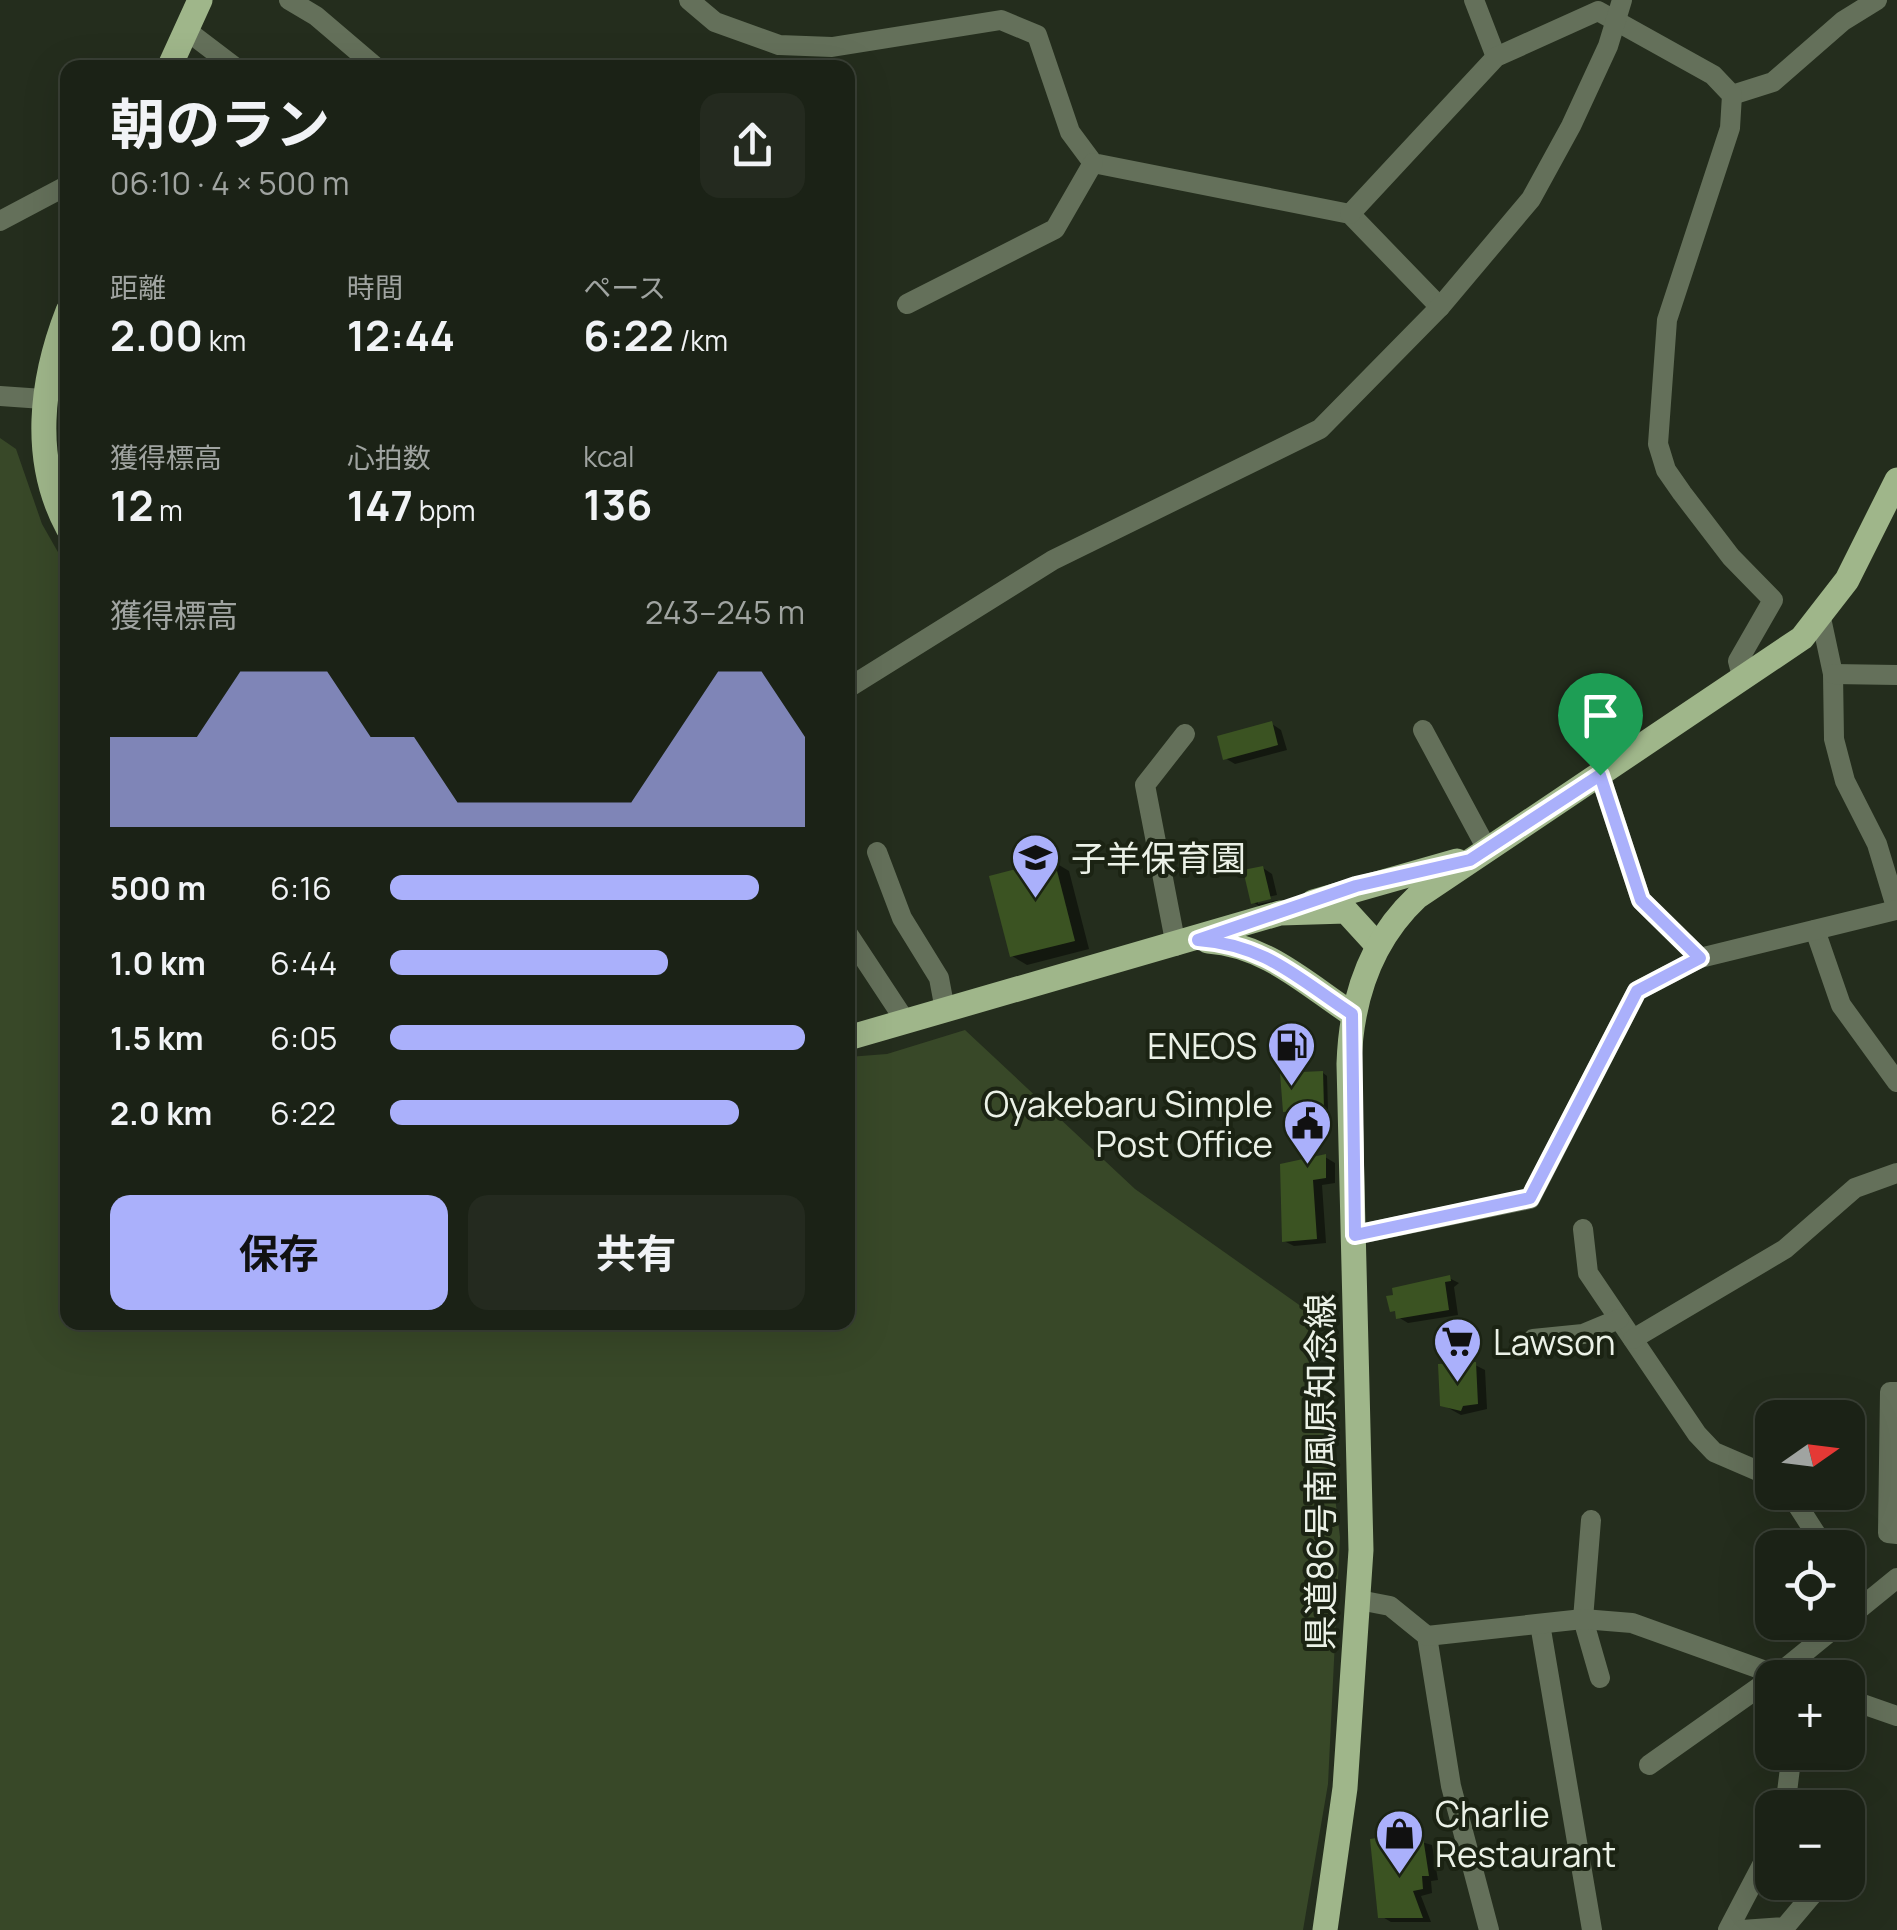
<!DOCTYPE html>
<html lang="ja">
<head>
<meta charset="utf-8">
<style>
	:root { --surface:#1b2216; --page:#242a1f; --text:#f1f3f6; --muted:#a0a4a1; --line:#393f35; --accent:#aab0fb }
	body { margin:0; font-family:Manrope,"Noto Sans JP",sans-serif; background:var(--page); color:var(--text); height:100vh; display:flex; flex-direction:column; font-size:38px; white-space:nowrap }
	* { box-sizing:border-box; margin:0 }
	p { font-size:32px; color:var(--muted) }
	.icon { flex:none; width:55px; height:55px; fill:none; stroke:currentColor; stroke-width:2; stroke-linecap:round; stroke-linejoin:round }
	.map { position:relative; flex:1; overflow:hidden }
	.side { position:absolute; left:60px; top:60px; width:795px; height:1270px; display:flex; flex-direction:column; background:var(--surface); border-radius:20px; box-shadow:0 10px 40px #0002,0 0 0 2px var(--line) }
	.side>* { flex:none }
	.needle { width:65px; rotate:76deg }
	.tools { position:absolute; left:1755px; top:1400px; display:grid; gap:20px }
	.tools a { display:grid; place-items:center; width:110px; height:110px; border-radius:20px; background:var(--surface); box-shadow:0 10px 40px #0002,0 0 0 2px var(--line); font-size:50px }
	.pin { position:absolute; display:grid; place-items:center; width:85px; height:85px; color:#fff; margin:-102px -42px; border-radius:50% 50% 50% 0; rotate:-45deg; box-shadow:0 0 10px #0007 }
	.pin .icon { rotate:45deg }
	.round { display:grid; place-items:center; flex:none; width:105px; height:105px; border-radius:20px; background:var(--page) }
	.overview { display:flex; align-items:center; justify-content:space-between; height:170px; padding:0 50px }
	h1 { font-size:55px; font-weight:700; line-height:75px }
	.figures { display:grid; grid-template-columns:repeat(3,1fr); gap:15px; height:170px; padding:10px 50px }
	.figures div { display:grid; align-content:center }
	.figures b { font-size:42px; font-weight:700 }
	.figures small { font-size:28px; font-weight:400 }
	.figures p { font-size:28px }
	.chart { height:280px; padding:20px 50px }
	.chart p { display:flex; justify-content:space-between }
	.chart svg { width:100%; height:180px; margin-top:10px; fill:var(--accent); opacity:.7 }
	.cta { display:flex; gap:20px; margin-top:auto; padding:20px 50px }
	.cta a { flex:1; height:115px; border-radius:20px; background:var(--accent); color:#111; font-size:40px; font-weight:700; line-height:115px; text-align:center }
	.cta a+a { background:var(--page); color:var(--text) }
	ul { padding:0 50px; list-style:none; font-size:32px }
	li { display:grid; grid-template-columns:160px 120px 1fr; align-items:center; height:75px }
	li i { height:25px; border-radius:12px; background:var(--accent) }
	.map>svg:first-child { display:block }
</style>
</head>
<body>
<div class="map">
<svg width="1897" height="1930" viewBox="0 0 1897 1930">
	<rect width="100%" height="100%" fill="#242d1d"/>
	<path fill="#384828" d="M0,438l16,11 26,75 25,44 1,754h780v-265l39,-3 78,-24 170,159 177,125 28,223 -12,247 -25,146h-1303z"/>
	<g fill="#0007">
		<path d="M1272,724l9,6 6,20 -52,14 -10,-6z"/>
		<path d="M1054,862l15,9 20,78 -62,16 -15,-9z"/>
		<path d="M1263,868l9,6 5,21 -19,4v5l20,-4 1,4 -17,4 -9,-6z"/>
		<path d="M1323,1073l4,3 1,34 -42,1z"/>
		<path d="M1325,1157l10,6v20l-13,2 4,58 -32,3 -10,-5 -1,-75z"/>
		<path d="M1449,1278l10,5 -5,4 4,28 -50,8 -10,-6 -8,-19z"/>
		<path d="M1475,1365l10,5 2,39 -26,6 -18,-10z"/>
		<path d="M1404,1837l28,8 6,35 -7,1 1,12 -11,3 10,26h-40l-10,-6z"/>
	</g>
	<g fill="#3b5322">
		<path d="M1272,721l6,24 -55,15 -6,-24z"/>
		<path d="M1054,859l21,82 -65,16 -21,-81z"/>
		<path d="M1263,866l8,33 -20,5 -8,-34z"/>
		<path d="M1323,1071l1,38 -41,3 -3,-39z"/>
		<path d="M1326,1154v24l-13,2 4,59 -35,3 -2,-78z"/>
		<path d="M1450,1275l1,6 -6,1 4,28 -53,9 -1,-8 -5,1 -4,-16 7,-1 -1,-7z"/>
		<path d="M1476,1362l2,42 -15,2 -2,5 -21,-5 -2,-42z"/>
		<path d="M1404,1834l2,5 17,-2 6,39h-7l1,13 -10,2 10,27h-45l-8,-79z"/>
	</g>
	<g fill="none" stroke-linecap="round" stroke-linejoin="round">
		<g stroke="#64705a" stroke-width="20">
			<path d="M289,0l27,16 61,52"/>
			<path d="M689,0l26,22 64,23 53,2 169,-27 36,15 33,97 23,31 257,51 90,93"/>
			<path d="M1474,0l22,57"/>
			<path d="M186,30l50,38"/>
			<path d="M1732,95l41,-13 70,-61 34,-21"/>
			<path d="M1350,214l146,-157 102,-46 115,64 19,20 -2,33 -63,192 -9,124 8,26 16,23 49,64 42,43 -35,61 5,19"/>
			<path d="M0,221l68,-36"/>
			<path d="M907,304l148,-75 38,-66"/>
			<path d="M0,396l43,3"/>
			<path d="M1821,618l12,56 1,65 11,42 32,63 20,66"/>
			<path d="M1833,674l64,1"/>
			<path d="M848,688l205,-128 267,-131 120,-122 91,-108 40,-73 37,-80 14,-46"/>
			<path d="M1423,730l64,119"/>
			<path d="M1600,775l41,125 59,58"/>
			<path d="M877,852l25,66 37,60 6,32"/>
			<path d="M1815,930l26,75 56,77"/>
			<path d="M848,934l58,88"/>
			<path d="M1176,946l-31,-161 40,-51"/>
			<path d="M1583,1229l5,44 109,161 17,18 58,25"/>
			<path d="M1355,1235l175,-36 107,-208 63,-33 196,-48"/>
			<path d="M1533,1339l50,-5 36,-15"/>
			<path d="M1633,1339l152,-90 70,-61 42,-15"/>
			<path d="M1897,1392h-7l-2,141 9,1"/>
			<path d="M1789,1492l36,56"/>
			<path d="M1591,1520l-8,99 17,59"/>
			<path d="M1848,1583l14,23"/>
			<path d="M1359,1600l31,6 37,30 24,150 38,144"/>
			<path d="M1848,1618l49,-40"/>
			<path d="M1540,1624l52,306"/>
			<path d="M1427,1636l156,-17 49,4 153,55"/>
			<path d="M1777,1675l65,-53"/>
			<path d="M1848,1699l49,17"/>
			<path d="M1649,1765l123,-87"/>
			<path d="M1785,1808l7,-56"/>
			<path d="M1728,1930l44,-84"/>
			<path d="M1742,1930l43,-3 38,-45"/>
		</g>
		<g stroke="#9fb68a" stroke-width="25">
			<path d="M169,68l31,-68"/>
			<path d="M68,311c-27,69 -37,149 0,217"/>
			<path d="M1313,902l144,-41"/>
			<path d="M1208,941c58,4 97,42 144,73"/>
			<path d="M848,1038l432,-125 66,-2 32,35"/>
			<path d="M1325,1930l20,-142 16,-238 -12,-486c2,-64 20,-122 68,-167l385,-259 45,-58 50,-100"/>
		</g>
	</g>
	<g fill="none" stroke-linecap="round" stroke-linejoin="round">
		<defs>
			<path id="route" d="M1600,775l41,125 59,58 -63,33 -107,207 -175,37 -3,-221c-55,-36 -86,-69 -154,-74l158,-54 114,-26z"/>
		</defs>
		<use href="#route" stroke="#fff" stroke-width="20"/>
		<use href="#route" stroke="#aab0fb" stroke-width="12"/>
	</g>
	<defs>
		<symbol id="school-pin" viewBox="-11 -11 22 30"><path d="M0 17L-7.5 6A9.5 9.5 0 1 1 7.5 6Z" fill="#aab0fb" stroke="#1b2313"/><path d="M0-5L7-2L0 1L-7-2ZM-4 1L0 2.5L4 1V4Q0 6-4 4Z" fill="#111"/></symbol>
		<symbol id="fuel-pin" viewBox="-11 -11 22 30"><path d="M0 17L-7.5 6A9.5 9.5 0 1 1 7.5 6Z" fill="#aab0fb" stroke="#1b2313"/><path d="M-5.5-6h7V0h2V4h1.3V-2.5L3-4.5l.8-.8L6-3V5H2.5V1h-1V6h-7ZM-4.2-4.7v3.2H.2V-4.7Z" fill="#111"/></symbol>
		<symbol id="civic-pin" viewBox="-11 -11 22 30"><path d="M0 17L-7.5 6A9.5 9.5 0 1 1 7.5 6Z" fill="#aab0fb" stroke="#1b2313"/><path d="M-.6-6.5H3V-4.5H.6V-3L4-1V1h2V6H-6V1h2V-1L-.6-3ZM-1.2 2.5V6h2.4V2.5Z" fill="#111"/></symbol>
		<symbol id="supermarket-pin" viewBox="-11 -11 22 30"><path d="M0 17L-7.5 6A9.5 9.5 0 1 1 7.5 6Z" fill="#aab0fb" stroke="#1b2313"/><path d="M-6-5.5h2.5l.6 2H6L4.5 2H-2.5L-4.4-4H-6ZM-1.5 3.2a1.3 1.3 0 1 0 .1 0ZM3 3.2a1.3 1.3 0 1 0 .1 0Z" fill="#111"/></symbol>
		<symbol id="shop-pin" viewBox="-11 -11 22 30"><path d="M0 17L-7.5 6A9.5 9.5 0 1 1 7.5 6Z" fill="#aab0fb" stroke="#1b2313"/><path d="M-5-2.5h2.3a2.7 3.5 0 0 1 5.4 0H5L5.5 6h-11ZM-1.5-2.5h3a1.5 2.3 0 0 0-3 0Z" fill="#111"/></symbol>
	</defs>
	<g fill-rule="evenodd">
		<use href="#school-pin" x="1008" y="830" width="55" height="75"/>
		<use href="#fuel-pin" x="1264" y="1018" width="55" height="75"/>
		<use href="#civic-pin" x="1280" y="1096" width="55" height="75"/>
		<use href="#supermarket-pin" x="1430" y="1314" width="55" height="75"/>
		<use href="#shop-pin" x="1372" y="1806" width="55" height="75"/>
	</g>
	<g text-anchor="middle" dominant-baseline="central" stroke-width="8" stroke-linejoin="round" paint-order="stroke">
		<g font-size="35" fill="#ebf1e7" stroke="#1b2313" text-anchor="start">
			<text x="1071" y="858">子羊保育園</text>
			<text x="1257" y="1046" text-anchor="end">ENEOS</text>
			<text x="1273" y="1104" text-anchor="end">Oyakebaru Simple<tspan x="1273" dy="40">Post Office</tspan></text>
			<text x="1493" y="1342">Lawson</text>
			<text x="1435" y="1814">Charlie<tspan x="1435" dy="40">Restaurant</tspan></text>
		</g>
		<g font-size="35" fill="#ebf1e7" stroke="#1b2313">
			<text transform="translate(1320 1472) rotate(-90)">県道86号南風原知念線</text>
		</g>
	</g>
</svg>
<div class="tools">
<a><svg class="needle" viewBox="-14 -14 28 28"><path d="M0-13l5 13h-10z" fill="#e53935"/><path d="M0 13l5-13h-10z" fill="#a0a4a1"/></svg></a>
<a><svg class="icon" aria-label="locate" viewBox="0 0 24 24"><circle cx="12" cy="12" r="6"/><path d="M12 2v4M12 18v4M2 12h4M18 12h4"/></svg></a>
<a>+</a>
<a>−</a>
</div>
<div class="pin" style="left:1600px;top:775px;background:#1e9e55"><svg class="icon" aria-label="arrive" viewBox="0 0 24 24"><path d="M6 21V4h12l-3 4 3 4H6"/></svg></div>
<section class="side">
<div class="overview"><div><h1>朝のラン</h1><p>06:10 · 4 × 500 m</p></div><a class="round"><svg class="icon" aria-label="share" viewBox="0 0 24 24"><path d="M12 15V3M7 8l5-5 5 5M5 13v7h14v-7"/></svg></a></div>
<div class="figures">
<div><p>距離</p><b>2.00<small> km</small></b></div>
<div><p>時間</p><b>12:44</b></div>
<div><p>ペース</p><b>6:22<small> /km</small></b></div>
</div>
<div class="figures">
<div><p>獲得標高</p><b>12<small> m</small></b></div>
<div><p>心拍数</p><b>147<small> bpm</small></b></div>
<div><p>kcal</p><b>136</b></div>
</div>
<div class="chart"><p><span>獲得標高</span>243–245 m</p>
<svg viewBox="0 0 160 44" preserveAspectRatio="none"><path d="M0 44V22L10 22L20 22L30 6L40 6L50 6L60 22L70 22L80 38L90 38L100 38L110 38L120 38L130 22L140 6L150 6L160 22V44z"/></svg>
</div>
<ul>
<li><b>500 m</b>6:16<i style="width:89%"></i></li>
<li><b>1.0 km</b>6:44<i style="width:67%"></i></li>
<li><b>1.5 km</b>6:05<i style="width:100%"></i></li>
<li><b>2.0 km</b>6:22<i style="width:84%"></i></li>
</ul>
<div class="cta"><a>保存</a><a>共有</a></div>
</section>
</div>
</body>
</html>
